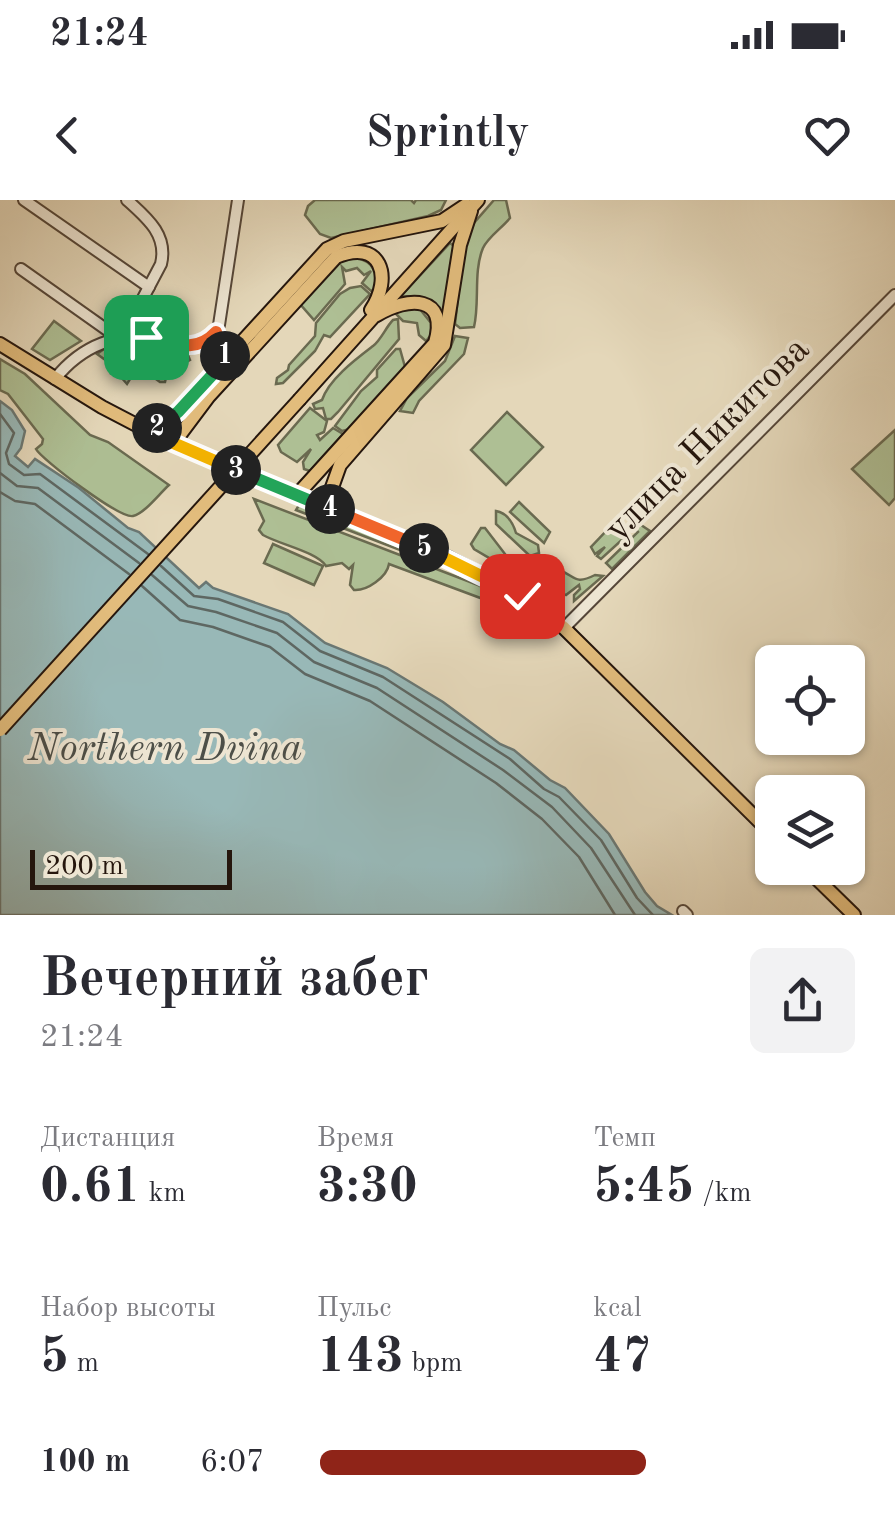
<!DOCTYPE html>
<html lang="ru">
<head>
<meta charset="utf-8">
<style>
	:root { --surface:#fff; --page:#f2f2f3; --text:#2b2b33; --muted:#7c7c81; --accent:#8f2418 }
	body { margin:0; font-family:"Old Standard TT",serif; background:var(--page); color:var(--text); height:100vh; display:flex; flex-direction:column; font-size:38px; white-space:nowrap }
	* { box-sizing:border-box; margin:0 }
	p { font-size:32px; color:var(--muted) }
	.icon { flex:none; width:55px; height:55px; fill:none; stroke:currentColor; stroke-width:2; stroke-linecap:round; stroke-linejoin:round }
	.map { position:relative; height:715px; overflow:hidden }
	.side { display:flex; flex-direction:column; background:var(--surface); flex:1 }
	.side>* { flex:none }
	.buttons { position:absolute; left:755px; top:445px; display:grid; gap:20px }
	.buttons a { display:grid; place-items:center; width:110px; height:110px; border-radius:15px; background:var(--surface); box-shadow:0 2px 8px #0004; font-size:50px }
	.scale { position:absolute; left:30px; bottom:25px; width:202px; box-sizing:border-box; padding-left:10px; border:5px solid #25160d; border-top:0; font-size:28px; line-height:35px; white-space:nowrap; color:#25160d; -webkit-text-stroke:8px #ede5d2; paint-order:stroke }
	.pin { position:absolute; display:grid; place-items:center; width:85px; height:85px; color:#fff; margin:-42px; border-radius:20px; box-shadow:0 5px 15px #0006 }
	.km { position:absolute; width:50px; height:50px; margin:-25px; border-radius:50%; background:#222; color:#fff; font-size:28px; line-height:50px; text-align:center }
	.round { display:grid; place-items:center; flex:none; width:105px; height:105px; border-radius:15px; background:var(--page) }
	.summary { display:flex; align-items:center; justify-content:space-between; height:170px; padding:0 40px }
	h1 { font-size:55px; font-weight:600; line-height:75px }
	.metrics { display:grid; grid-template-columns:repeat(3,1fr); gap:15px; height:170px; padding:10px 40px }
	.metrics div { display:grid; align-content:center }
	.metrics b { font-size:50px; font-weight:600 }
	.metrics small { font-size:28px; font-weight:400 }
	.metrics p { font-size:28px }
	ul { padding:0 40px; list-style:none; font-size:32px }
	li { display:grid; grid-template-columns:160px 120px 1fr; align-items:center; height:75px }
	li i { height:25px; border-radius:12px; background:var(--accent) }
	.status { display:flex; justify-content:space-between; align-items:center; height:70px; padding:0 50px; background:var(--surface); direction:ltr }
	.status svg { height:28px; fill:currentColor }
	header { display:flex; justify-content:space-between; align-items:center; height:130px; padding:0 40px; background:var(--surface); font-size:45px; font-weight:600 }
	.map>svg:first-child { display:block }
</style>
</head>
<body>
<div class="status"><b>21:24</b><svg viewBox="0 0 49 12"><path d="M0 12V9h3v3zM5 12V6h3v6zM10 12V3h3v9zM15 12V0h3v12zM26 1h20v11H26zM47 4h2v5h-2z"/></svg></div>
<header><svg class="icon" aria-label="back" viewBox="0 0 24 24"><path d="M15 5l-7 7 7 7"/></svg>Sprintly<svg class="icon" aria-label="heart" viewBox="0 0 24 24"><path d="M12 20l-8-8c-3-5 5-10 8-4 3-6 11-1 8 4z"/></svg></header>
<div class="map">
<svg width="895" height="715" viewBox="0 0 895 715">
	<rect width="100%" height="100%" fill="#e4d7b9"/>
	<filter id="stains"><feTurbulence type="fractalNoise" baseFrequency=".002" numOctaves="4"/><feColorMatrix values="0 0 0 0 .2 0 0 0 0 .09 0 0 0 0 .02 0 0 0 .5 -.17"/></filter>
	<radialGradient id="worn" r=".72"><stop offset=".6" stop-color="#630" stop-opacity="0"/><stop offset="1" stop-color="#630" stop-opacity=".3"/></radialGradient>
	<g fill="#aebf94" stroke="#6a6a50" stroke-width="2.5">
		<path d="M315,0h96l3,3 2,-3h30l-5,10 -13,6 -97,22 -11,-4 -15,-19 3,-9z"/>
		<path d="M494,0h12l4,18c-8,10 -22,19 -27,30 -10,24 -3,54 -9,79l-14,1 -5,-4 9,-78 10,-23z"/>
		<path d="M450,43l4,3 -10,86 -26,-34 -17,-2z"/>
		<path d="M346,56c22,2 34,11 28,33l-3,2 -9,-8 9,-12 -7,4 -7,-7 -11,3 -4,-4 3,17 -31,36 -14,-16z"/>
		<path d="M361,86l9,8 -40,43 -6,-2 -9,16 -32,32 -7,1 1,-6 11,-8 1,-5 26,-29 1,-13 24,-29 10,-6z"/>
		<path d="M419,108l12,15v12l-5,6 -7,-6 -2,-12 -14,-2 -7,-7 5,-5z"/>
		<path d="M398,119l1,20 -61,73 -7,7h-5l-3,-11 -8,1 -2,-5 9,-4c7,-21 34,-41 51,-54 8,-6 13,-19 20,-26z"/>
		<path d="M54,121l27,20 -31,19 -18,-11z"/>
		<path d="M455,136l13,2 -4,16 -45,47 -6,12 -13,-2 7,-13 38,-37z"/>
		<path d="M142,141l46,14 2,5 -23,13 -2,9h-5l-22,-16 -11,18 -7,-8 8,-12h-6l-2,7 -9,2v-9l-14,-10 7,-5z"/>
		<path d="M396,149h4l5,18 -55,62 -8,2 -7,-5 26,-35 16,-14v-7z"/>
		<path d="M0,159l25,15 65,61 18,7 61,43c-10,9 -24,28 -36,31 -13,3 -92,-57 -97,-67l6,-5 1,-5 -35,-45 -8,-4z"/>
		<path d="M310,208l17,13 -3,11 -7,3 3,5 13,-12 10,6 -33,37 -6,-2 -1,-7 8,-13 -14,13 -16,-10 -3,-7z"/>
		<path d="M507,212l36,35 -37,38 -35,-35z"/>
		<path d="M895,230v68l-6,7 -37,-36z"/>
		<path d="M254,299l224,86 47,26 24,21 -2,3 -13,-11 -4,5 -47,-30 -94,-35c-2,13 -22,27 -35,26l-4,-5 3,-20 -4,4 -7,-6 -16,3c-9,-14 -45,-21 -63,-31l-4,-5 5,-9z"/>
		<path d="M519,302l31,30 -6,11 -34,-31z"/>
		<path d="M299,305l133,54 -6,1 -130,-50z"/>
		<path d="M496,311c11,2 17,12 20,22l22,12 1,8 -9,3 -34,-32z"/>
		<path d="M638,323l12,8 -38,38 -6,-6 32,-31 -4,-5z"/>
		<path d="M611,326l14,11 -24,22 -4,-3 8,-9 -10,7 -4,-7z"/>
		<path d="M481,328h4l30,39 11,8 -3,3 -49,-29 -3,-5z"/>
		<path d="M273,344l50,22 -9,19 -50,-22z"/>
		<path d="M556,369c20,6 17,17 39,6l8,1 -29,25v-6l6,-6 -1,-4 -13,10 -16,-8 3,-8 -5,-5z"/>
	</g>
	<path fill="#98b8b7" stroke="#6a7773" stroke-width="2.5" d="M0,201l12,9 13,21 -4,17 -6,8 13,11 7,-8 44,29 49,40 11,4 60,56 7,-6 7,6 75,26 37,29 62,25 56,34 57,42 14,6 36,30 15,8 44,46 36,58 12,14 15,9h-672z"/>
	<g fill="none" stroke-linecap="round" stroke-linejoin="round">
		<g stroke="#5e6762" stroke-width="2.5">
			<path d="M0,214l14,19 -8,20 3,11 15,11 16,-1 108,80"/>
			<path d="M0,273l17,13 21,2 101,75"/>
			<path d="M0,292l15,9 20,3 94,70"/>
			<path d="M161,366l33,30 24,3 65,23 37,29 63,26 127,82 34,30 15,8 42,43 36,58 16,17"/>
			<path d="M152,375l36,31 28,6 61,21 37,29 63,26 126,82 49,37 39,41 44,67"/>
			<path d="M142,386l38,34 33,7 57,20 35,27 65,27 126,82 46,36 37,38 36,58"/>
		</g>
		<defs>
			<g id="minor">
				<path d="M24,0l125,87"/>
				<path d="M21,69l96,68"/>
				<path d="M216,132l10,28"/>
				<path d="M123,136l38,-72c7,-29 -14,-46 -34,-64"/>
				<path d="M55,179c26,-33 64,-49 105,-39 17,4 29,8 47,2l12,-17 19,-125"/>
				<path d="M564,428l331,-333"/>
				<path d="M683,711l4,4"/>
			</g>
			<g id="major">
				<path d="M0,144l102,63 71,37 276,114 74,38 41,32 208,206"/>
				<path d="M300,199l178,-199"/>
				<path d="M150,233l28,-21 149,-163 17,-8 98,-20 24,-16"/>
				<path d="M173,244l36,-48 127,-139c45,-19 57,20 35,53"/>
				<path d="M297,295l138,-152c14,-48 -27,-47 -58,-28"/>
				<path d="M325,307l15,-42 104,-120 16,-100 11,-34"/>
				<path d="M806,668l48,47"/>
			</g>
		</defs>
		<use href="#minor" stroke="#554638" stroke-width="14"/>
		<use href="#major" stroke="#25160d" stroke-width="16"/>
		<use href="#minor" stroke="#ede5d2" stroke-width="10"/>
		<use href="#major" stroke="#e2bc7c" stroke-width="12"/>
		<defs>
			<path id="major-bridge" d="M0,530l300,-331"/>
		</defs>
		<use href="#major-bridge" stroke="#25160d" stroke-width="16" stroke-linecap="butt"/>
		<use href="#major-bridge" stroke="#e2bc7c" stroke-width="12"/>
	</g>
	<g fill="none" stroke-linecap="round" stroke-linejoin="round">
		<defs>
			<path id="split-1" d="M146,137c26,5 49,18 70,-5l9,24"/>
			<path id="split-2" d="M157,228l21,-16 48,-52 -1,-4"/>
			<path id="split-3" d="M157,228l-7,5 86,37"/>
			<path id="split-4" d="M236,270l94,39"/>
			<path id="split-5" d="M330,309l94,39"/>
			<path id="split-6" d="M424,348l98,48"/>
		</defs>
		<use href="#split-1" stroke="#fff" stroke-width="20"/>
		<use href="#split-2" stroke="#fff" stroke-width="20"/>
		<use href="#split-3" stroke="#fff" stroke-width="20"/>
		<use href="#split-4" stroke="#fff" stroke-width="20"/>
		<use href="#split-5" stroke="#fff" stroke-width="20"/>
		<use href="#split-6" stroke="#fff" stroke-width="20"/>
		<use href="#split-1" stroke="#f0652b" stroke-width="12"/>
		<use href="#split-2" stroke="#22a559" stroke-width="12"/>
		<use href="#split-3" stroke="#f5b400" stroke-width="12"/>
		<use href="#split-4" stroke="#22a559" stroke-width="12"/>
		<use href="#split-5" stroke="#f0652b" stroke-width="12"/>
		<use href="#split-6" stroke="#f5b400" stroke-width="12"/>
	</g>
	<g text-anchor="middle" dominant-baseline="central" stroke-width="8" stroke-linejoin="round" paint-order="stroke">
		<g font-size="38" fill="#25160d" stroke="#ede5d2">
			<text transform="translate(708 240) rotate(-45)">улица Никитова</text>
		</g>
		<g font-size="40" font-style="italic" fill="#4d4f48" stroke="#ede5d2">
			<text x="165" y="550">Northern Dvina</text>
		</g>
	</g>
	<rect width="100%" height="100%" filter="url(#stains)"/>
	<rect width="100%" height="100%" fill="url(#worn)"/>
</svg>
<div class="buttons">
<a><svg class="icon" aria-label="locate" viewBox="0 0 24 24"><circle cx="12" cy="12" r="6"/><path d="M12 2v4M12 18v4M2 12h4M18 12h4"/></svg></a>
<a><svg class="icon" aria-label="layers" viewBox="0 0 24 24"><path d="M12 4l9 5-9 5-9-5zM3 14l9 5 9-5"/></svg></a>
</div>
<div class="scale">200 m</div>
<div class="pin" style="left:146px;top:137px;background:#1e9e55"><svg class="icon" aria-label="arrive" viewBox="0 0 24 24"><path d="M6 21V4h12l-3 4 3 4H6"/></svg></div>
<div class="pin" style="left:522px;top:396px;background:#d93025"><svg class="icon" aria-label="check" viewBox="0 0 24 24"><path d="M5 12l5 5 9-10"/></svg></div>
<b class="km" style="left:225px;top:156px">1</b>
<b class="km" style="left:157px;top:228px">2</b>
<b class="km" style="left:236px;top:270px">3</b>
<b class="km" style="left:330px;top:309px">4</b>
<b class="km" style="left:424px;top:348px">5</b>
</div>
<section class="side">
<div class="summary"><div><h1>Вечерний забег</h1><p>21:24</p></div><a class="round"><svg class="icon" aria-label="share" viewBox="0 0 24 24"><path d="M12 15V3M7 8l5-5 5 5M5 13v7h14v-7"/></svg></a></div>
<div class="metrics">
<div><p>Дистанция</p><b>0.61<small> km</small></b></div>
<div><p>Время</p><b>3:30</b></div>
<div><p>Темп</p><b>5:45<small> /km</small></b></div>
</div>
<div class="metrics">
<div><p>Набор высоты</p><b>5<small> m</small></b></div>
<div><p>Пульс</p><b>143<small> bpm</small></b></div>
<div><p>kcal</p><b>47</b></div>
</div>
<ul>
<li><b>100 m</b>6:07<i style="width:61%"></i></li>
</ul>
</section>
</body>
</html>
